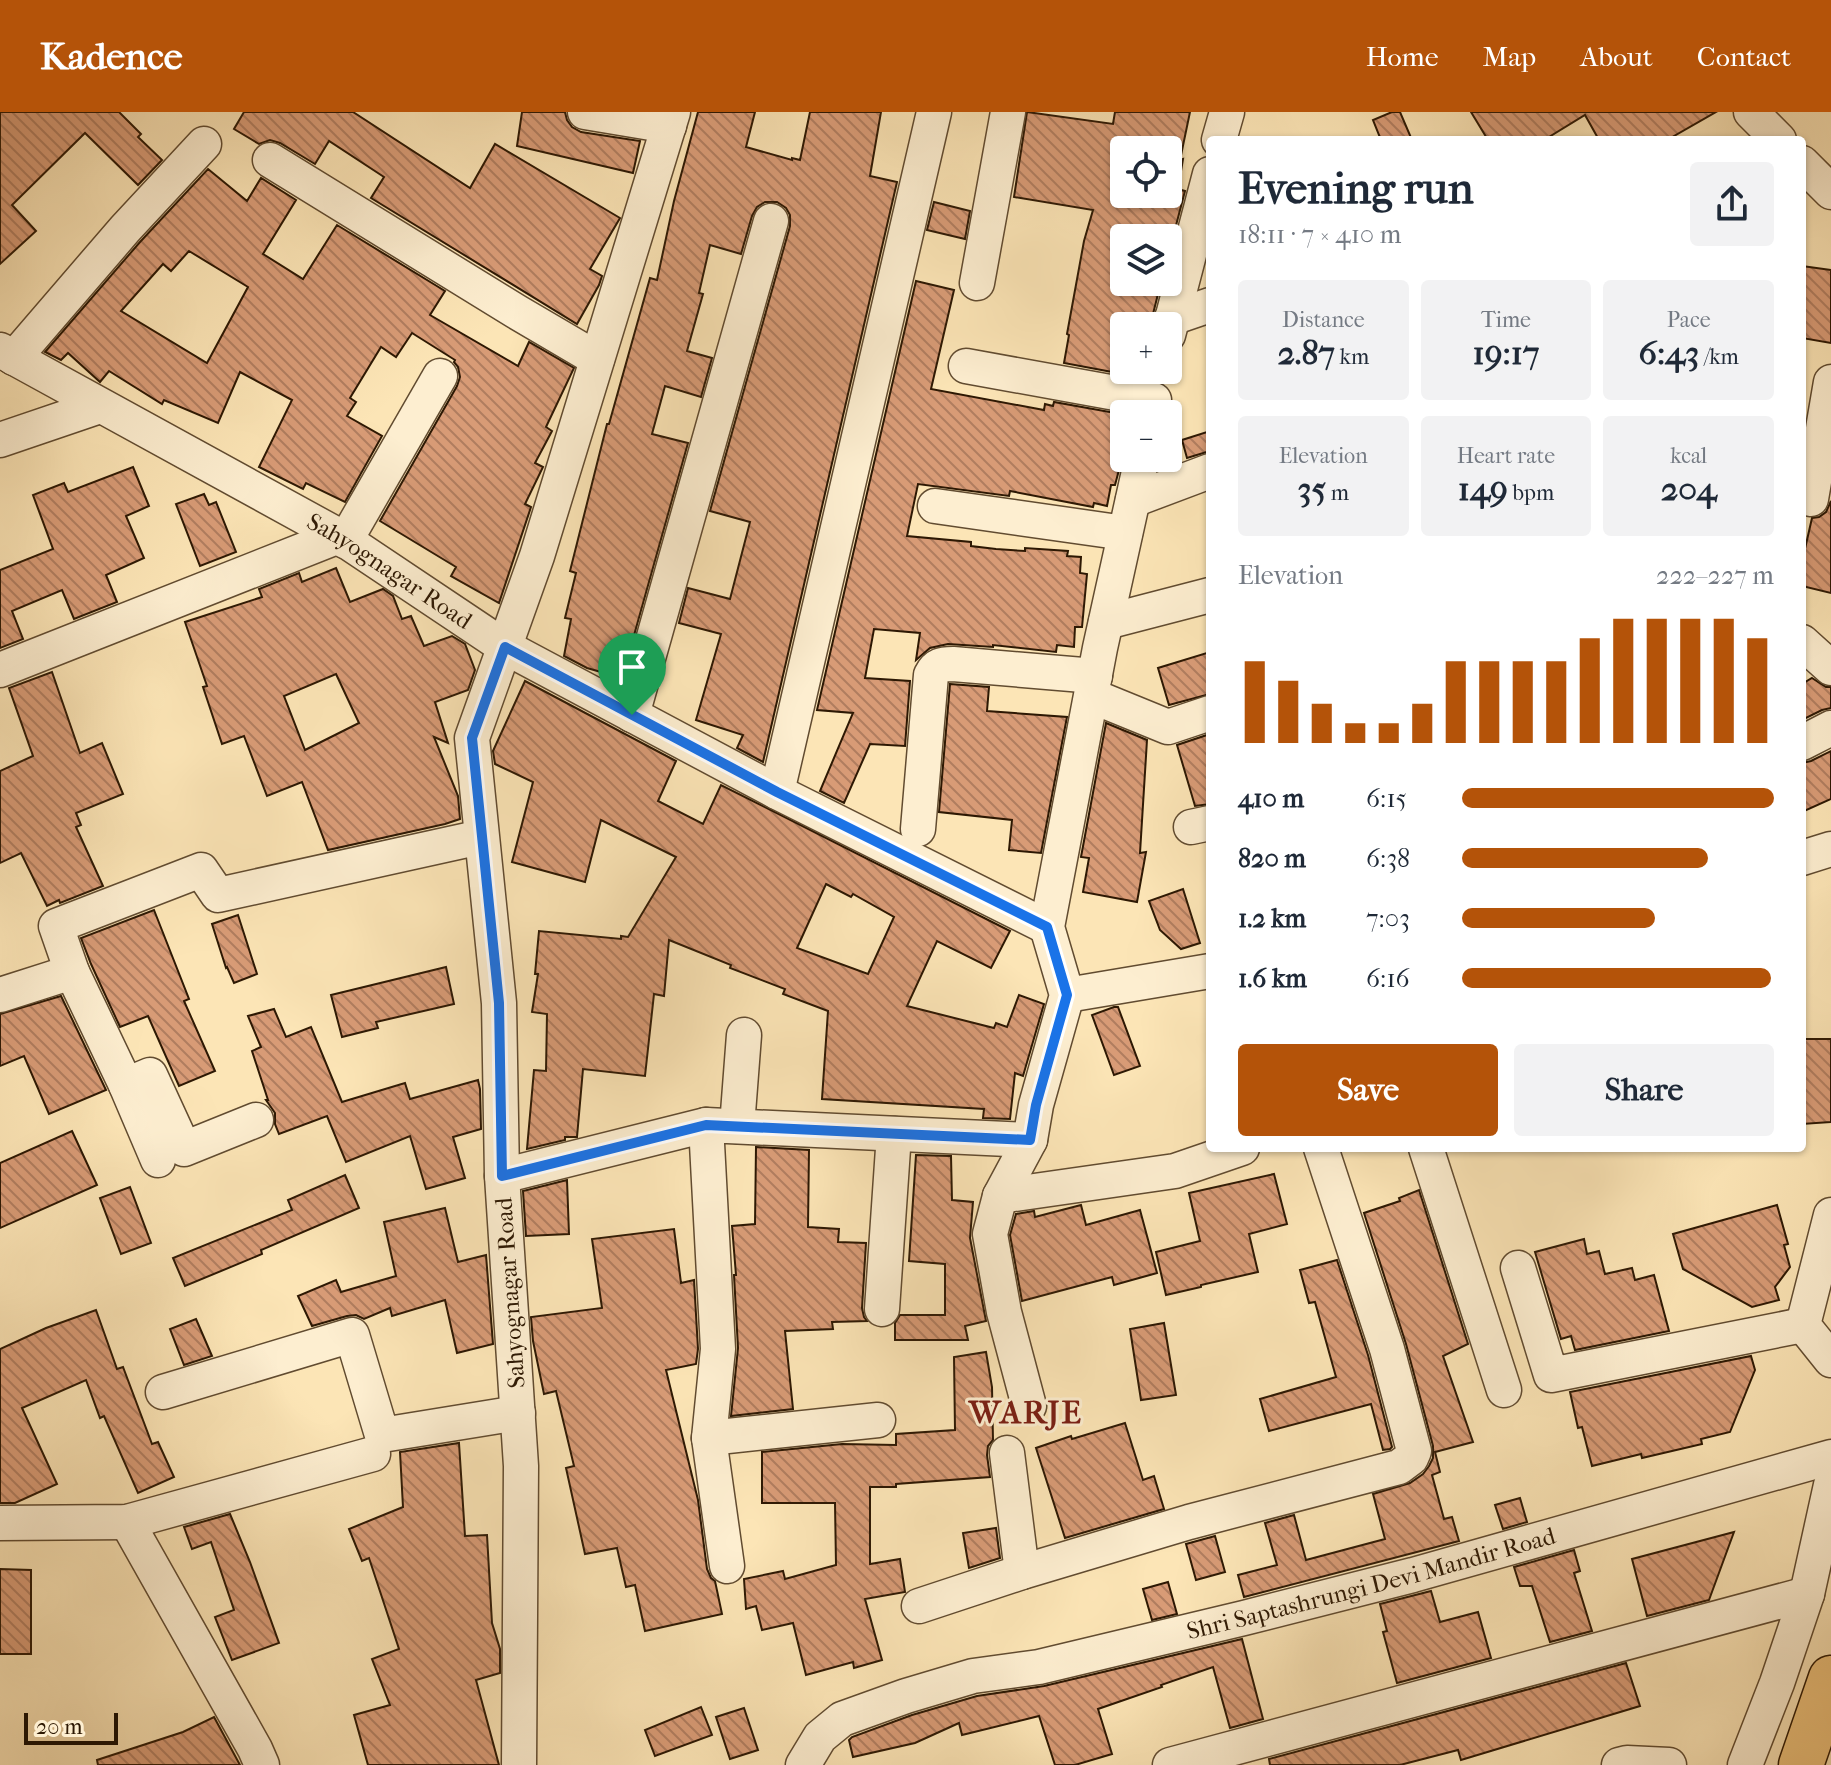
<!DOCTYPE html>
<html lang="en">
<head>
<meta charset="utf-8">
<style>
	:root { --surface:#fff; --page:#f2f2f3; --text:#1f2937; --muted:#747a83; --accent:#b45309 }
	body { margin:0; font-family:"IM FELL French Canon",serif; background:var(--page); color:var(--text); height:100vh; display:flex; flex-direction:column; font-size:30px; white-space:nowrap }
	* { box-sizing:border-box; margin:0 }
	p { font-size:26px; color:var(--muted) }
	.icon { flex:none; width:44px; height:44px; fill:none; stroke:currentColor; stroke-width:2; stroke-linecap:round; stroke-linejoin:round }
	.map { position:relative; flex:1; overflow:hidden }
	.side { position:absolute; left:1206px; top:24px; width:600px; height:1016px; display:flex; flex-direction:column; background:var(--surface); border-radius:8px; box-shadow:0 2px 6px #0004 }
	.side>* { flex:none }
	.controls { position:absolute; left:1110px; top:24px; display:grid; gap:16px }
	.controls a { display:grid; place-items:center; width:72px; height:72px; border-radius:8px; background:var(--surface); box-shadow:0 2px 6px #0004; font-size:40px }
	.scale { position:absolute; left:24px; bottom:20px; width:94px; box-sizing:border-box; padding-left:8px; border:4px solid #2d1803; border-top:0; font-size:22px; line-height:28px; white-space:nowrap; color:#2d1803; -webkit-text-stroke:6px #fdeed0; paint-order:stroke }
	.pin { position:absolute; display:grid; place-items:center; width:68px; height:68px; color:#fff; margin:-82px -34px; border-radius:50% 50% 50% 0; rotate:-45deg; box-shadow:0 0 8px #0007 }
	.pin .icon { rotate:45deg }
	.round { display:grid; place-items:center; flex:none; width:84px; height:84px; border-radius:8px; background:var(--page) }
	.overview { display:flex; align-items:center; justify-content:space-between; height:136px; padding:0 32px }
	h1 { font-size:44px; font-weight:700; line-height:60px }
	.stats { display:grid; grid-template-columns:repeat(3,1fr); gap:12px; height:136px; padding:8px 32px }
	.stats div { display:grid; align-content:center; border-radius:8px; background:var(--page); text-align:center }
	.stats b { font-size:34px; font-weight:700 }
	.stats small { font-size:22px; font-weight:400 }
	.stats p { font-size:22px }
	.chart { height:224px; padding:16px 32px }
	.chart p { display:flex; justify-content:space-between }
	.chart svg { width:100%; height:144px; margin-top:8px; stroke:var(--accent); stroke-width:6 }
	.cta { display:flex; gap:16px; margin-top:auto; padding:16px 32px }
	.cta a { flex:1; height:92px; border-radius:8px; background:var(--accent); color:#fff; font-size:32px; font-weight:700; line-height:92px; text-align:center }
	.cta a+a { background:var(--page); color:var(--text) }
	ul { padding:0 32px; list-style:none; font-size:26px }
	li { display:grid; grid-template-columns:128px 96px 1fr; align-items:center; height:60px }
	li i { height:20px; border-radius:10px; background:var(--accent) }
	header { display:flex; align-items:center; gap:48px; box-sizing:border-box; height:112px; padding:0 40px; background:var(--accent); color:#fff }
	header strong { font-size:38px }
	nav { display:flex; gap:44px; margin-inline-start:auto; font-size:28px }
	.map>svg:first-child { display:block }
</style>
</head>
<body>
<header>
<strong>Kadence</strong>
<nav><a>Home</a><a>Map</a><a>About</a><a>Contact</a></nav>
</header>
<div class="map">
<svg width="1831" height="1653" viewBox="0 0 1831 1653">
	<defs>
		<pattern id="building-back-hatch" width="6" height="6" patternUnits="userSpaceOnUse" patternTransform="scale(2)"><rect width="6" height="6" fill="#d89b76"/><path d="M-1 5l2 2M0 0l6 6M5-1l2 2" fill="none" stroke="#b07d5f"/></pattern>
	</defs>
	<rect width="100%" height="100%" fill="#fce5b6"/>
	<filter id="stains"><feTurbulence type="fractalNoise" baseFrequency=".0025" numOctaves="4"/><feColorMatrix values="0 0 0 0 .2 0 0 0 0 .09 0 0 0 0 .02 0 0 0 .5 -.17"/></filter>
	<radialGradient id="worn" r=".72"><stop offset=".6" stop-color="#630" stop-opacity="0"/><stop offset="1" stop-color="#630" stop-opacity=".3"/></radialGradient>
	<g fill="url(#building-back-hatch)" stroke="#2d1803" stroke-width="2" fill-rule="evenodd">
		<path d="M0,0h119l22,22 -3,3 24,23 -24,25 -53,-52 -73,72 24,26 -36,33z"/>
		<path d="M244,0h109l117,76 25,-44 125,74 -30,51 12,7 -3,9 -22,39 -206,-126 13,-21 -55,-36 -14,23 -35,-21 -10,-3 -11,4 -25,-15z"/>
		<path d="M522,0h43l2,8 5,7 9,5 59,9 -7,32 -116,-27z"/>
		<path d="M698,0h57l-9,35 46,13v-2l8,2 10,-48h71l-11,64 27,6 -134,580 -26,-14 6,-13 -47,-15 25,-86 -42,-11 9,-35 42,11 20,-77 -40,-11 80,-285v-11l-4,-7 -9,-6h-12l-8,5 -5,9 -11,38 -31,-9 -11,48 4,1 -16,57 25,7 -11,39 -36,-11 -13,48 36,9 -66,235 -35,-10 -23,-12 7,-37 -6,-1 11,-45 -6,-2 37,-147h2l41,-146 7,2 17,-79z"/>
		<path d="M1027,0l86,12 2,-12h75l-10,48 3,-1 -5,30 7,2 -17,65v-18h-44v44h37l-11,44h-26v44h17l-2,7 -75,-14 5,-28 -2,-1 17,-93 9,-31 -79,-13zM1124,38h44v44h-44z"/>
		<path d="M1392,0h8l12,28h-31l-8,-20z"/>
		<path d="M1471,0h245l-49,28h-68l-14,-25 -41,25h-56z"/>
		<path d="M208,57l39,32 14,-23 35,22 -33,54 40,25 34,-54 108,66 -15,24 88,51 11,-24 45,26 -28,59 6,4 -17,32 8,4 -18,37 6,3 -32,96 -48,-27 5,-9 -76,-46 77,-135 3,-9 -2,-10 -4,-5 1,-2 -43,-27 -16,24 -15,-10 -31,51 6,4 -9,14 35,20 -37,66 -39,-19 -3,6 -44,-22 33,-67 -52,-28 -22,51 -54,-23 -2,4 -53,-33 -9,11 -32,-29 -7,7 -16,-8 95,-110zM189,139l59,36 -41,76 -86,-52 42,-47 8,7z"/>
		<path d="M934,90l36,9 -5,28 -38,-9z"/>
		<path d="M1802,154l29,4v73l-29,-5z"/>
		<path d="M916,169l38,9 -23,99 113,21 1,-6 8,2 1,-4 67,12 -3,13 6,2v22l-9,34h-4l-4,21 -13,-3 -1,4 -83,-16 -1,5 -91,-12 -11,52 64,6v4l25,3 29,2v-3l43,3 -1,5 14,1 -1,16 7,1 -5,53h-7l-1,20 -17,-2 -1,7 -63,-7v2l-45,-3 -18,4 -14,12 4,-27 -46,-4 -9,49 45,3 -5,65 -35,-2 -26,59 -24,-12 33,-78 -36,-3z"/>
		<path d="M1210,319v20l-23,7 -5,-18z"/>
		<path d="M133,355l16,39 -23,10 18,42 -38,17 11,27 -43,17 -12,-29 -50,21 11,28 -23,9v-78l53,-21 -20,-54 31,-12 4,9z"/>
		<path d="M204,382l5,11 7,-3 20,50 -36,14 -24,-62z"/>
		<path d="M1831,389v92l-29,-7v-24l10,-44 7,-1 7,-5z"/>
		<path d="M336,456l14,34 33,-13 10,7 9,23 9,-3 13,30 28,-10 13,8 10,26 -7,20 -33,12 13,41 -14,-6 24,59 2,23 -15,5 -117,26 -26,-68 -35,14 -23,-60 -22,8 -19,-57 4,-1 -22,-64 77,-25 -3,-8 40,-16 3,9zM336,562l23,49 -54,27 -21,-54z"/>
		<path d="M1210,540v42l-41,11 -11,-37z"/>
		<path d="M52,560l28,81 22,-10 21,51 -47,19 5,12 -5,2 27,59 -43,17 -1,-3 -12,6 -26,-53 -21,10v-92l33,-15 -24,-68z"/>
		<path d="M1812,566l14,9h5v21l-9,2 -20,10v-36z"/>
		<path d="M525,569l151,80 -18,40 45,23 18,-39 289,146 -19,37 -54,-27 -30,65 87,22 2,-5 11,4 12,-32 25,9 -21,72 -8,-3 -5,46 -27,-1 1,-9 -162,-10 6,-88 -45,-17 2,-5 -55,-21 1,-3 -62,-25 -5,56 -10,-2 -9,82 -62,-7 -6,68h-12v3l-38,9 7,-79 12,1 1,-57 -15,-2 6,-38h-3l4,-43 82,8v-3l7,1 48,-80 -75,-37 -16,62 -73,-20 21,-80 -38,-18 -2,-13zM826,772l25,13 2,-3 41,23 -26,57 -71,-26z"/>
		<path d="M950,572l39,3 -2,24 80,6 -26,136 -32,-3 3,-30 -73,-8z"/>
		<path d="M1106,611l41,17 -7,113 6,-1 -9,50 -54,-10 6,-34 -8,-1z"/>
		<path d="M1210,622v70l-15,2 -18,-61z"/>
		<path d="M1831,639v48l-29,13v-49l9,-2z"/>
		<path d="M1183,777l17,54 -19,6 -21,-19 -11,-29z"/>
		<path d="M154,798l35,89 -5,2 31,70 -36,15 -31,-70 -28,11 -29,-63 -10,-26z"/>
		<path d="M238,803l19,59 -23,9 -7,-16 -1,1 -14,-44z"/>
		<path d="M446,855l8,37 -78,18 2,6 -36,9 -11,-42z"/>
		<path d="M61,884l45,94 -57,24 -25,-58 -24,10v-52z"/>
		<path d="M1114,895h4l22,59 -26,9 -22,-60z"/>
		<path d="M274,897l12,28 25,-10 31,75 63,-19 5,16 68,-19 2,9 1,40 -28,8 12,41 -39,11 -16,-53 -64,26 -19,-46 -48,18 -4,-10v-11l-9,-13h2l-16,-49 9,-4 -13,-31z"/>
		<path d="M1802,927h29v83l-29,2z"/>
		<path d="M72,1019l25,54 -97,43v-65z"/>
		<path d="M756,1035l53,3 -1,77 31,2 -1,13 28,1 -4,65 2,9 3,4 -35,1 1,7 -48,2 8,78 -62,7 7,-68 -4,-73h2l-4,-49 23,-2z"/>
		<path d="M916,1043l35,1 1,44 21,2 -3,36 16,83 -21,5 3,14h-73v-17l5,-8h45v-51l-36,-3z"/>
		<path d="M1274,1062l13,50 -38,10 9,38 -57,13v2l-35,8 -10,-43 44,-11 -11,-48z"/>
		<path d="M345,1063l14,33 -98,42 1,4 -77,32 -12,-28 119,-48 -4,-10z"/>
		<path d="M567,1068l2,54 -43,2 -3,-45z"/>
		<path d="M130,1075l21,56 -30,11 -21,-56z"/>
		<path d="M1419,1078l49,154 -25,12 30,86 -38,10 5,20 -8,3 12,44 8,-2 7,24 -215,56 -6,-22 39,-10 -12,-42 29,-8 12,45 79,-21 -12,-45 37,-11 13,-9 6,-8 4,-8v-12l-27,-102 -42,-131 36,-12 -1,-3z"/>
		<path d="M1081,1093l5,20 54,-15 17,63 -43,12 -2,-8 -90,24 -12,-66 6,-21 18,-3 1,6z"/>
		<path d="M1777,1093l11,39 -4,1 6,22 -15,20 4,13 -27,7 -69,-38 -10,-35z"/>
		<path d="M445,1096l13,54 28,-7 7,89 -36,9 -12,-53 -53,16 -2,-8 -26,11 -8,-4 -9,1 -35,10 -14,-30 38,-16 5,12 55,-16 -12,-54z"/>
		<path d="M674,1117l7,54 13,-3 4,69 -2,15 -30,6 32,130 9,69 4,9 4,3 7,33 -77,17 -10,-46 -9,2 -9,-39 -32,6 -19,-86 8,-2 -18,-75 -12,3 -11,-53 -2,-24 71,-9 -10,-69z"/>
		<path d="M1584,1127l3,15 12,-3 6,23 27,-6 3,12 19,-5 15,56 -94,19 -4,-14 -10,3 -26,-87z"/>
		<path d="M1337,1148l31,95 24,92 -2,2 -7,1 -12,-46 -102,27 -9,-32 76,-22 -21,-75 -6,1 -9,-33z"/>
		<path d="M96,1198l21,59 6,-2 29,77 6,-2 16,35 -36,16 -34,-77 -4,2 -14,-38 -64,28 35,76 -42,19h-15v-154l46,-21z"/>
		<path d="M196,1207l16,37 -28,9 -14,-36z"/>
		<path d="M1164,1211l12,72 -35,5 -11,-71z"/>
		<path d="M986,1240l6,35 1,53 -5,6 -1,9 3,22 -94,7v3h-26v77l30,-5 5,33 -40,7 17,61 -28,8 -1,-6 -47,13 -13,-52 -31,7 -6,-24 -10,3 -2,-30 39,-8 2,8 51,-14 -1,-62h-73v-51l80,-8 54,1v-11l59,-4 -1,-73z"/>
		<path d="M1751,1244l4,14 -25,62 -29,7 1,5 -60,14 -1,-4 -49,12 -10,-39 -4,1 -8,-36z"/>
		<path d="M1125,1311l18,57 11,-4 10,33 -99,29 -29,-90 35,-12 1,3z"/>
		<path d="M459,1331l6,93 22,-1 5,88 8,26v24l-24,7 23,85h-131l-14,-50 36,-10 -18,-46 27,-10 -30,-91 -7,3 -13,-32 54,-22 -3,-55z"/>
		<path d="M1520,1386l7,24 -24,7 -8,-24z"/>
		<path d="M230,1402l20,48 29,81 -47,17 -17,-43 19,-7 -23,-68 -19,7 -8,-22z"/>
		<path d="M996,1416l4,30 -31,10 -6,-35z"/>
		<path d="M1734,1420l-25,68 -62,16 -15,-57z"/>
		<path d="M1215,1424l10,36 -29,8 -10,-36z"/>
		<path d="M1574,1438l6,21 -6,2 18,58 -42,11 -18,-56h-12l-6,-19z"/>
		<path d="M0,1457l31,1v84h-31z"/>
		<path d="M1168,1470l9,32 -25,6 -9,-31z"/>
		<path d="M1431,1479l9,31 38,-10 13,46 -94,25 -14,-51 4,-1 -7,-27z"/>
		<path d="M1242,1527l21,80 -33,9 -17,-61 -52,18 1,2 -64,22 14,45 -37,11h-20l-16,-49 -77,19 -3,-12 -44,20 -62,14 -4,-17 3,-3 60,-22 65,-19 67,-10z"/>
		<path d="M1626,1551l14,43 -179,54 -3,-10 -58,15h-130l-1,-6z"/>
		<path d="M701,1595l11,28 -57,21 -10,-26z"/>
		<path d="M744,1596l14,42 -28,9 -14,-42z"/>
		<path d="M214,1605l26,48h-142l-1,-5 86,-28z"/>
	</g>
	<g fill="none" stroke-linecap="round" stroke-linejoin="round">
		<defs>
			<g id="minor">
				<path d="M585,0l84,14"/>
				<path d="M1751,0l28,28"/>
				<path d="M1219,28l8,-28"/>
				<path d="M270,48l247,152 80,47"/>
				<path d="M1802,51l29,29"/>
				<path d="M977,171l31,-171"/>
				<path d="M1172,206l38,-13"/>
				<path d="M1168,223l42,-161"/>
				<path id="s1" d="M0,238l339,186 166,111 272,145 270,135"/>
				<path d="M14,246l111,-129 79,-85"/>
				<path d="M966,254l188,34"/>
				<path d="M0,328l100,-34"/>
				<path d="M1811,387l20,-117"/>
				<path d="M1133,388l77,-29"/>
				<path d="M935,394l190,27"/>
				<path d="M345,429l95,-165"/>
				<path d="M1106,510l104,-27"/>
				<path d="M1802,530l29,26"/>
				<path d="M0,558l339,-134"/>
				<path d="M1092,584l76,31 42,-14"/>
				<path d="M632,603l139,-494"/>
				<path d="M1802,631l29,-15"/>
				<path d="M777,680l157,-680"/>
				<path d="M1191,715l19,-4"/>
				<path d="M918,717l13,-154c5,-10 11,-11 22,-11l142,12"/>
				<path d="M1802,746l29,-9"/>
				<path d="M72,860l54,113 32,75"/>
				<path d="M0,883l72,-23 -16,-46 145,-56 17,25 263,-58"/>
				<path d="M1067,883l143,-24"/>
				<path d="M126,973l24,-10 34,74 72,-29"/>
				<path d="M737,1014l7,-91"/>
				<path d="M1426,1036l78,242"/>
				<path d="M502,1064l204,-51"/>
				<path d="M1000,1084l175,-25 67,-23"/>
				<path d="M1831,1103l-28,110 28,35"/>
				<path d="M1518,1156l33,107 252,-50"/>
				<path d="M882,1197l12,-175"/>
				<path d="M163,1280l189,-57 30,100 136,-22"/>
				<path d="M1029,1294l-25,-94 -14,-78 10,-38 30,-56 6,-35 31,-110 -20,-68 53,-279 42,-190"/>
				<path d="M709,1326l169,-18"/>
				<path d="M1007,1341l15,119"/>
				<path d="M127,1410l128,227 7,16"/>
				<path d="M0,1411l127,-1 246,-68"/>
				<path d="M727,1454l-18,-128 9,-89 -12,-224 324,15"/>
				<path d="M919,1494l103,-34 167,-50 210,-55 12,-9 3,-7 -27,-102 -66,-201"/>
				<path d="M519,1653l2,-299 -19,-290 -3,-173 -27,-265 65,-182 136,-444"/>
				<path id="s2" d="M803,1653l17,-28 22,-18 64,-23 67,-20 66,-9 205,-49 169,-43 418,-118"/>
				<path d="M1170,1653l637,-171"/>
				<path d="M1619,1653l8,-2 42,2"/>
				<path d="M1745,1653l32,-82 30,-89 24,-109"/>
			</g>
			<path id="highway" d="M1801,1653l30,-87"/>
		</defs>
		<use href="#minor" stroke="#614b30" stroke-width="37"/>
		<use href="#highway" stroke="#2d1803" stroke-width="47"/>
		<use href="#minor" stroke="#fdeed0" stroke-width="34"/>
		<use href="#highway" stroke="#eec27b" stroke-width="44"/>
	</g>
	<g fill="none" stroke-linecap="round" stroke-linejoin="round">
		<defs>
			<path id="route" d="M505,535l272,145 270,135 20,68 -31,110 -6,35 -324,-15 -204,51 -3,-173 -27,-265z"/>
		</defs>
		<use href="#route" stroke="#fff" stroke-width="16"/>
		<use href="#route" stroke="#1a73e8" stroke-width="10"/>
	</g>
	<g text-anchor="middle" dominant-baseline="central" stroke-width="6" stroke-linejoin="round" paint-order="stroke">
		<g font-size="24" fill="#2d1803" stroke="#fdeed0">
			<text stroke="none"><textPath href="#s1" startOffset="448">Sahyognagar Road</textPath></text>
			<text transform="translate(510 1181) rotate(-94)">Sahyognagar Road</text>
			<text stroke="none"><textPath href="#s2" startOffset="608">Shri Saptashrungi Devi Mandir Road</textPath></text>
		</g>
		<g font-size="32" font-weight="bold" letter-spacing="2" fill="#7a1f14" stroke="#fdeed0">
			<text x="1026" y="1300">WARJE</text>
		</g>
	</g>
	<rect width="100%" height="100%" filter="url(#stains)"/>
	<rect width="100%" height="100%" fill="url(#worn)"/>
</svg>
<div class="controls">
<a><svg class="icon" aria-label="locate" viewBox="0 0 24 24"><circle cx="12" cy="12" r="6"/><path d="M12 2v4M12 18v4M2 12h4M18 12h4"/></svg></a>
<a><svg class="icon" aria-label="layers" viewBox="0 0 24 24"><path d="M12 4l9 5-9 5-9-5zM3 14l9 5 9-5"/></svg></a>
<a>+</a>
<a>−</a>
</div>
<div class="scale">20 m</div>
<div class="pin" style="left:632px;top:603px;background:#1e9e55"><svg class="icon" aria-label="arrive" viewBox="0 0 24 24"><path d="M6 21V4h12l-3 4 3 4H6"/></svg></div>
<section class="side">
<div class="overview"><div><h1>Evening run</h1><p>18:11 · 7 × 410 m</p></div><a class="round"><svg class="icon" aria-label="share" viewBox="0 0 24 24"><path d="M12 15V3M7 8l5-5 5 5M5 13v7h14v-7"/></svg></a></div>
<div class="stats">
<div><p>Distance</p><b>2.87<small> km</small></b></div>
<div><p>Time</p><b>19:17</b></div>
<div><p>Pace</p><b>6:43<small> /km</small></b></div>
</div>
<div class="stats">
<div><p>Elevation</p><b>35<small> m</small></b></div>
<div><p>Heart rate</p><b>149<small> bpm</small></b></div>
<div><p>kcal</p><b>204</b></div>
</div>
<div class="chart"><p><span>Elevation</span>222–227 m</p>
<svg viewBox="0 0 160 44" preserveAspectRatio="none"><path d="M5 44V19M15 44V25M25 44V32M35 44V38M45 44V38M55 44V32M65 44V19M75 44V19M85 44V19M95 44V19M105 44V12M115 44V6M125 44V6M135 44V6M145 44V6M155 44V12"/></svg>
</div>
<ul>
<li><b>410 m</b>6:15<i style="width:100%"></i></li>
<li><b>820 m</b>6:38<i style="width:79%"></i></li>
<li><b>1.2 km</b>7:03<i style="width:62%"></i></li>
<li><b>1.6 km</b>6:16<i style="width:99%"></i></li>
</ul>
<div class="cta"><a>Save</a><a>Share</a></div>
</section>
</div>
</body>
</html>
